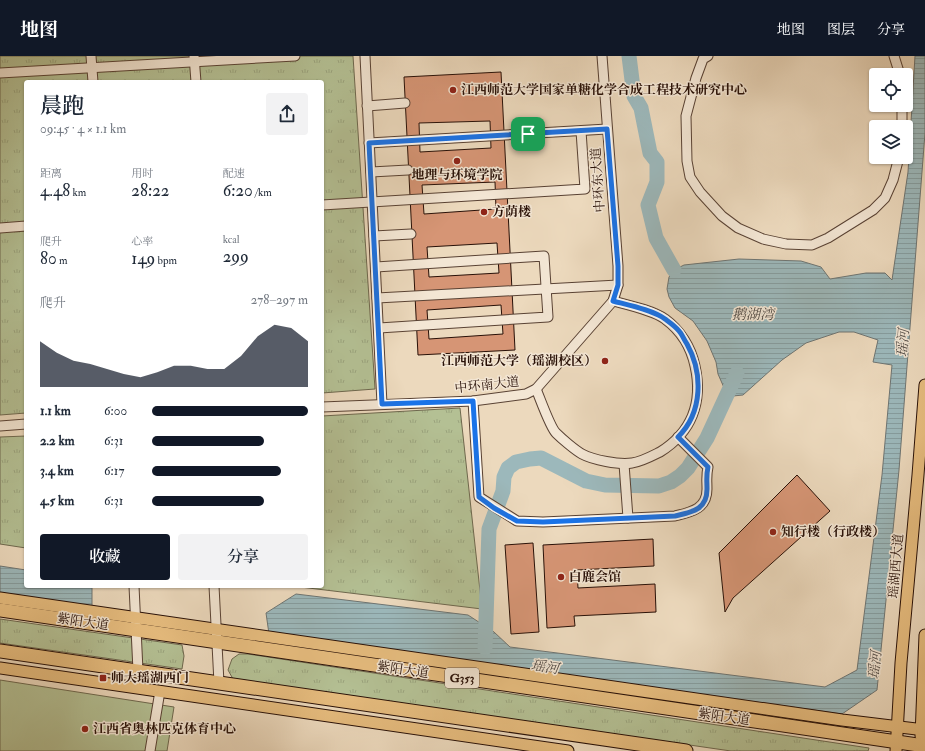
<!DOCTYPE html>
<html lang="zh">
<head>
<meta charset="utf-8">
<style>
	:root { --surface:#fff; --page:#f2f2f3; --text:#1f2937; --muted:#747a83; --accent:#111827 }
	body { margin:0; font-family:"IM FELL Double Pica","Noto Serif SC",serif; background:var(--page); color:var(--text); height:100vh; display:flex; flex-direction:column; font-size:15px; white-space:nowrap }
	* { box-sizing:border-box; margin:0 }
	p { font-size:13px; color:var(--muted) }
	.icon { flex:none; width:22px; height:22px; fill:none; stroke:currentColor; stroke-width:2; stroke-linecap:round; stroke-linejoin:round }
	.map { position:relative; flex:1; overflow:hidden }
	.side { position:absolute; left:24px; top:24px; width:300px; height:508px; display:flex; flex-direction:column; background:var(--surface); border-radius:4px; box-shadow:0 1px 3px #0004 }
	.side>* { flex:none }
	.tools { position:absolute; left:869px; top:12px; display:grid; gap:8px }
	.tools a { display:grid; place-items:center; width:44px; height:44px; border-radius:4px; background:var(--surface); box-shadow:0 1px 3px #0004; font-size:20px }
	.pin { position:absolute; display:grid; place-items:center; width:34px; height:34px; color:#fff; margin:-17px; border-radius:8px; box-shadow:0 2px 6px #0006 }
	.round { display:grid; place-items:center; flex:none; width:42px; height:42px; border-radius:4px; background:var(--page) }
	.summary { display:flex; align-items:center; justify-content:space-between; height:68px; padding:0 16px }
	h1 { font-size:22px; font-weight:600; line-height:30px }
	.metrics { display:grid; grid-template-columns:repeat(3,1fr); gap:6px; height:68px; padding:4px 16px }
	.metrics div { display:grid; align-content:center }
	.metrics b { font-size:17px; font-weight:600 }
	.metrics small { font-size:11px; font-weight:400 }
	.metrics p { font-size:11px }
	.chart { height:112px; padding:8px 16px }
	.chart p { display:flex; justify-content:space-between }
	.chart svg { width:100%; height:72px; margin-top:4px; fill:var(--accent); opacity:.7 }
	.action { display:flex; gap:8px; margin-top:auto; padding:8px 16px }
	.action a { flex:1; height:46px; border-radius:4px; background:var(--accent); color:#fff; font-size:16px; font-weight:600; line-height:46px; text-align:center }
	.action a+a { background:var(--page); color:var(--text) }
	ul { padding:0 16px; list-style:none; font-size:13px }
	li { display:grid; grid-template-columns:64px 48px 1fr; align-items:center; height:30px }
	li i { height:10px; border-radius:5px; background:var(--accent) }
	header { display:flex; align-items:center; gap:24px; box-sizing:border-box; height:56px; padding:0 20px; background:var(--accent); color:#fff }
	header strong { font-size:19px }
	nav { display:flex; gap:22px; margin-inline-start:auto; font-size:14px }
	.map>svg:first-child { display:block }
</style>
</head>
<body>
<header>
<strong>地图</strong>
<nav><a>地图</a><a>图层</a><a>分享</a></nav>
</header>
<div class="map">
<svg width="925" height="695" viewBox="0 0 925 695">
	<defs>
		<pattern id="grass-tufts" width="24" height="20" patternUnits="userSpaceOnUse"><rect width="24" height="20" fill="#b4c094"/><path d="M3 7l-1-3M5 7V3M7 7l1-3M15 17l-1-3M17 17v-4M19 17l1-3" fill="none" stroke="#9ba47e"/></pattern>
		<pattern id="water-rules" width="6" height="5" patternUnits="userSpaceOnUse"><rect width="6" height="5" fill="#9cb8bb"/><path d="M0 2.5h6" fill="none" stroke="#869d9f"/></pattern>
	</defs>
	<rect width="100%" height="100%" fill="#ecd9bd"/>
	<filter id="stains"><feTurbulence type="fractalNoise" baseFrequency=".005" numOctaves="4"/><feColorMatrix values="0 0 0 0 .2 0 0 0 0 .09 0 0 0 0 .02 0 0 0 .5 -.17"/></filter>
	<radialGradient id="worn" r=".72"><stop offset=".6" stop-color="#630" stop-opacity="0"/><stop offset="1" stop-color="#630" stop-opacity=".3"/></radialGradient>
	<g fill="url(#grass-tufts)" stroke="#6e684e">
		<path d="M0,0h353l22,333 -53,4v-311h-296v331l-26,2z"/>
		<path d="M460,352l22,201 -190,-23h30v-170z"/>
		<path d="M26,380v112l-26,-4v-107z"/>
		<path d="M0,563l182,26 2,11 -2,13 -182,-26z"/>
		<path d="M239,598h9l621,94 -1,3h-137l-498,-72 -5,-9 4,-11z"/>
	</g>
	<path fill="#b4c094" stroke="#6e684e" d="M0,624l174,27 -7,44h-167z"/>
	<g fill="url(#water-rules)" stroke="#6e7573">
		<path d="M915,0h10v77l-26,337 -22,220 -35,24 -573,-80 -3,-21 30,-19 172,21 26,17 16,15 315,40 32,-17 25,-195 10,-110 -19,-3 5,-22 -24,-8h-15l-33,11 -24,17 -39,35 -10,1 -8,-6 -7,-16 -2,-12 -9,-21 -14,-20 -18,-13 -6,-11 -2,-8 2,-12 5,-7 10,-5 55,-6 62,2 20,6 9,12 36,-6h19l7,7 16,-108z"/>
		<path d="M0,510l26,4v16h66v23l-92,-13z"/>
	</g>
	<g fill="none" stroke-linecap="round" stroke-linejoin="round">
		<g stroke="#9cb8bb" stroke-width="15">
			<path d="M629,0l5,40 7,12 9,45 7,9v20l-9,23 8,33 18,32"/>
			<path d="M485,592l4,-119 14,-38 1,-14 4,-9 8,-6 14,-3 11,-1 45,23 19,4 54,1 12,-4 9,-6 8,-8 19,-30 30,-65"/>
		</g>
	</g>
	<g fill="#d69575" stroke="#281007" fill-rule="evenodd">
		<path d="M501,16l14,278 -97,5 -14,-278zM490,65l1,27 -71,4 -1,-29zM495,126l1,27 -72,5 -2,-29zM497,187l2,30 -70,4 -2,-30zM501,249l2,29 -74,5 -2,-29z"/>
		<path d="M797,419l33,36 -97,87 -8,14 -6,-59z"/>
		<path d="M653,483l1,27 -77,4 1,18 77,-4 1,28 -82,4 1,10 -28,2 -4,-83z"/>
		<path d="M533,487l6,89 -28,2 -6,-89z"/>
	</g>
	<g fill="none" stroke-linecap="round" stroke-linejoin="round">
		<defs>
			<g id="minor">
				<path d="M91,0l2,26"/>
				<path d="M194,0l2,26"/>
				<path d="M365,0l17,348"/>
				<path d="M708,0l-5,3 -7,19 -10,38 1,45 3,16 10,15 22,24 16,12 25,11 23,5 26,1 16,-7 45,-28 12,-12 8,-18 6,-23"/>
				<path d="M894,0l6,19"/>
				<path d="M0,17l295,-17"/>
				<path d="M902,49v22"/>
				<path d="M367,50l38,-3"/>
				<path d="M369,87l238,-14"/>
				<path d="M371,116l37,-2"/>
				<path d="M322,149l263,-16 -4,-58"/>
				<path d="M0,172l26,-2"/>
				<path d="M374,180l37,-2"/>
				<path d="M376,211l168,-11 4,61 -169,11"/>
				<path d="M377,242l241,-13"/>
				<path d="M536,333c4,9 14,38 20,44 6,6 19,17 26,21 11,6 37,11 50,9 9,-1 20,-7 28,-11 32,-20 43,-50 35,-86 -4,-19 -15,-36 -30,-47 -13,-9 -37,-14 -52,-18"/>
				<path d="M473,345l6,96 38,24 26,1 132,-6c16,-4 32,-7 32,-27 0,-9 -1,-13 1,-22l-30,-30"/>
				<path d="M322,351l151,-6 53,-7 10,-5 77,-88 5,-16v-19l-16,-210"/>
				<path d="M0,370l26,-2"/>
				<path d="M624,408l4,54"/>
				<path d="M134,530l4,85"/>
				<path d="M214,530l5,97"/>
				<path d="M150,695l10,-60"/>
			</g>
			<g id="major">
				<path d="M0,542l842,122 83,10"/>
				<path d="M0,612l568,83"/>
				<path d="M921,680l4,-101"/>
				<path d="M896,695l5,-88 17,-188 7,-90"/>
			</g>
			<g id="highway">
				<path d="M0,554l925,136"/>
				<path d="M0,595l686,100"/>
			</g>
		</defs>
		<use href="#minor" stroke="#594234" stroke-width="11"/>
		<use href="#major" stroke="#281007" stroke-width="13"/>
		<use href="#highway" stroke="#281007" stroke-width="15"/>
		<use href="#minor" stroke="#f3e6d4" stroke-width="9"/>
		<use href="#major" stroke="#e6bc7e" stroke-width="11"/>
		<use href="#highway" stroke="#e6bc7e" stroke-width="13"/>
	</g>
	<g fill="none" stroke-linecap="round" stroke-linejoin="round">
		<defs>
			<path id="route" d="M607,73l11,137v19l-5,16c15,4 40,9 52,18 4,3 10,7 14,12 3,3 5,9 8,13 16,29 16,68 -9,93l30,30c-2,9 -1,13 -1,22 0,21 -15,23 -32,27l-132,6 -26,-1 -23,-13 -15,-11 -6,-96 -91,3 -13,-261z"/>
		</defs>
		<use href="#route" stroke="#fff" stroke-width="8"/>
		<use href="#route" stroke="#1a73e8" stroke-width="5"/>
	</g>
	<g fill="#8f2418" stroke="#f3e6d4" stroke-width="1.5">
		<circle cx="453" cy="34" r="4"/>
		<circle cx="457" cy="105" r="4"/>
		<circle cx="484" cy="156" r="4"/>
		<circle cx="605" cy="305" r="4"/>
		<circle cx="773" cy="476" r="4"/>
		<circle cx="561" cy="521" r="4"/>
		<rect x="99" y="618" width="8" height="8" rx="2"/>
		<circle cx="85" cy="673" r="4"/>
	</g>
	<g text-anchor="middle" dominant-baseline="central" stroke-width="3" stroke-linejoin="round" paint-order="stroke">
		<rect fill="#f3e6d4" stroke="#655044" stroke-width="1" x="445" y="612" width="34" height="20" rx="3"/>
		<g font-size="12" font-weight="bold" fill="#281007">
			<text x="462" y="622">G353</text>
		</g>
		<g font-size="13" font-weight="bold" fill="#281007" stroke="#f3e6d4" text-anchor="start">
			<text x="461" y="34">江西师范大学国家单糖化学合成工程技术研究中心</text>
			<text x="457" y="119" text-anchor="middle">地理与环境学院</text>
			<text x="492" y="156">方荫楼</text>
			<text x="597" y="305" text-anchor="end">江西师范大学（瑶湖校区）</text>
			<text x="781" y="476">知行楼（行政楼）</text>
			<text x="569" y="521">白鹿会馆</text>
			<text x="111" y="622">师大瑶湖西门</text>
			<text x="93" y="673">江西省奥林匹克体育中心</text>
		</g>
		<g font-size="13" fill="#281007" stroke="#f3e6d4">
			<text transform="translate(598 124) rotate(-94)">中环东大道</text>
			<text transform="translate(487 329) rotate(-6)">中环南大道</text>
			<text transform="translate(896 510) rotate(-85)">瑶湖西大道</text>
			<text transform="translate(83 566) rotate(8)">紫阳大道</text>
			<text transform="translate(403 614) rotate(8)">紫阳大道</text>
			<text transform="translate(724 661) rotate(8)">紫阳大道</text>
		</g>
		<g font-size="14" font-style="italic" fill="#514b46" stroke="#f3e6d4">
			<text x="753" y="258">鹅湖湾</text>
			<text transform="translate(903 287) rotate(-86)">瑶河</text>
			<text transform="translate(875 609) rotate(-84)">瑶河</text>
			<text transform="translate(545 611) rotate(8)">瑶河</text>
		</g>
	</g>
	<rect width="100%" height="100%" filter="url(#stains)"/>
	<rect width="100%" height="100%" fill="url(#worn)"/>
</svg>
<div class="tools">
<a><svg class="icon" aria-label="locate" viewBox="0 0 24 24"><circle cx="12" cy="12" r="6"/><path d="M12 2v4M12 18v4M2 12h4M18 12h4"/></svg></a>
<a><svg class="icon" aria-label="layers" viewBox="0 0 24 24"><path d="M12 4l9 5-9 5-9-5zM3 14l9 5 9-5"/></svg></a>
</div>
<div class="pin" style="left:528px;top:78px;background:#1e9e55"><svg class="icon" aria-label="arrive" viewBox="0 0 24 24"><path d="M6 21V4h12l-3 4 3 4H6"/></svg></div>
<section class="side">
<div class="summary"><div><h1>晨跑</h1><p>09:45 · 4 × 1.1 km</p></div><a class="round"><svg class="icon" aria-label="share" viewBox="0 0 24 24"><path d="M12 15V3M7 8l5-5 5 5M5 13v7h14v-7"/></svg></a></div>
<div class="metrics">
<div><p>距离</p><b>4.48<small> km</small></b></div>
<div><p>用时</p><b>28:22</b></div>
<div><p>配速</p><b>6:20<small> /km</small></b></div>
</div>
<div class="metrics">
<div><p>爬升</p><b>80<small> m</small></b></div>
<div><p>心率</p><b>149<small> bpm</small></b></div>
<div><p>kcal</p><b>299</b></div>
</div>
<div class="chart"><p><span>爬升</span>278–297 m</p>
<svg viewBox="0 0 160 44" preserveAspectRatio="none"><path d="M0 44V16L10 23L20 28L30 30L40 33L50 36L60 38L70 35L80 31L90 31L100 33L110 33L120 25L130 13L140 6L150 8L160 16V44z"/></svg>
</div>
<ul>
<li><b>1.1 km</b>6:00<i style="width:100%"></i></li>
<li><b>2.2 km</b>6:31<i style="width:72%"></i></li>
<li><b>3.4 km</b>6:17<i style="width:83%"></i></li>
<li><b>4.5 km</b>6:31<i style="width:72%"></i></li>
</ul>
<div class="action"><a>收藏</a><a>分享</a></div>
</section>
</div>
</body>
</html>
